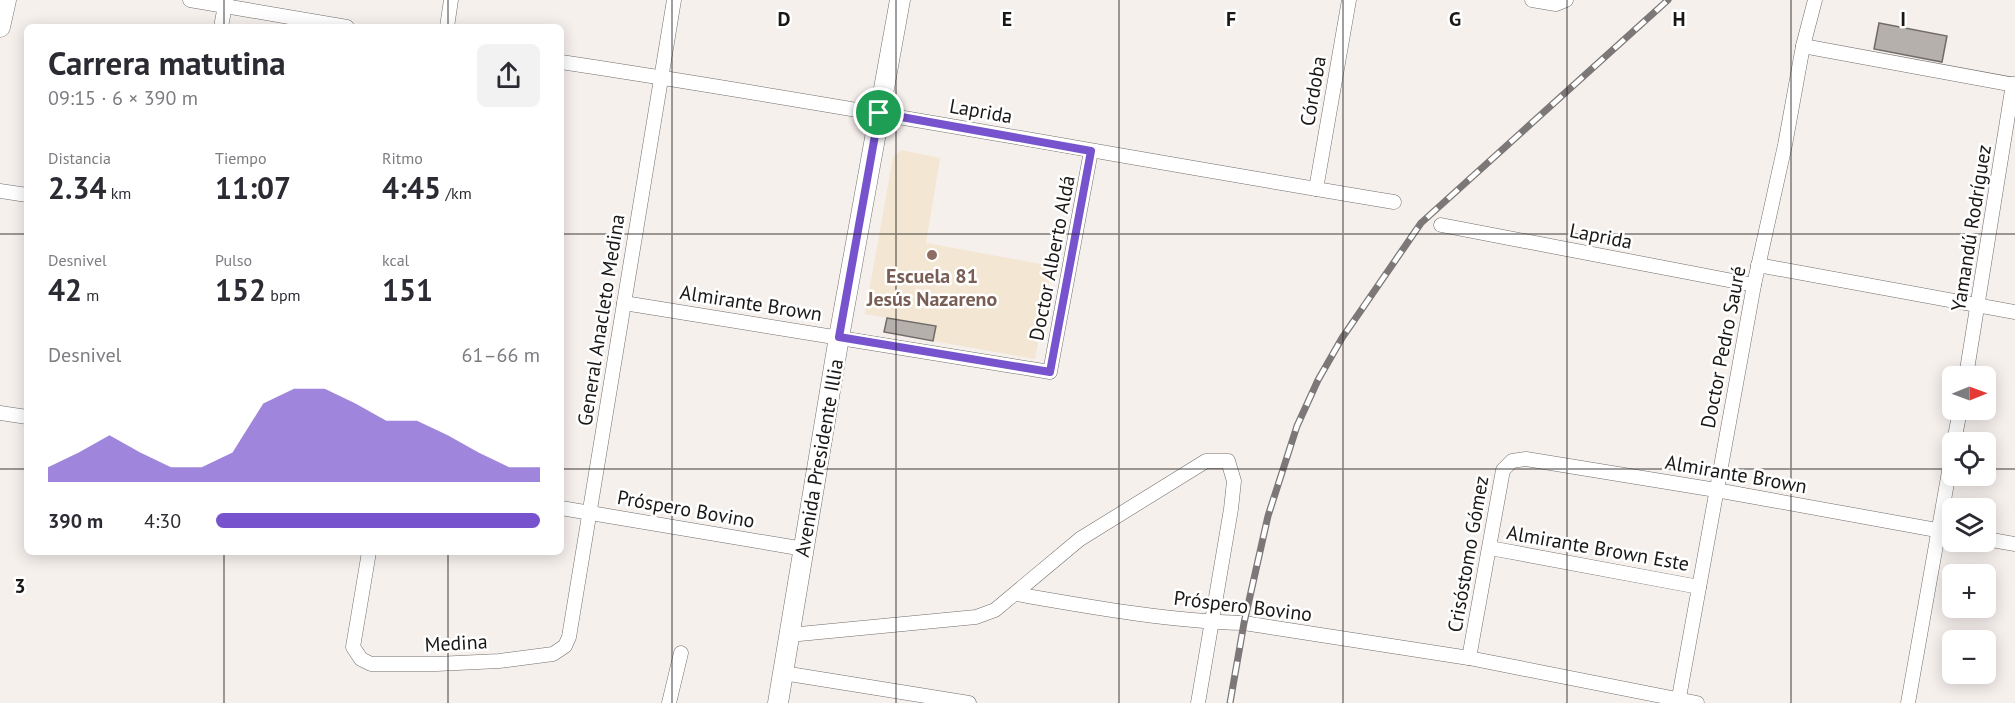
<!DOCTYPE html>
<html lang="es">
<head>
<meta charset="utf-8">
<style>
	:root { --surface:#fff; --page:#f2f2f3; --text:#2b2b33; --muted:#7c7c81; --accent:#7754ce }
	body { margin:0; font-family:"PT Sans",sans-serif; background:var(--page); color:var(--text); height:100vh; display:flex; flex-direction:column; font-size:22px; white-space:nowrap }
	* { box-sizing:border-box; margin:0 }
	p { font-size:20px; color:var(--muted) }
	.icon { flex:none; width:33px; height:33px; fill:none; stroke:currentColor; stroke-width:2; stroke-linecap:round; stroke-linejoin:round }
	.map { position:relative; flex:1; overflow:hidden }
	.sheet { position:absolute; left:24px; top:24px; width:540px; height:531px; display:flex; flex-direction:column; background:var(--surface); border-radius:9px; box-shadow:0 3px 15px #0003 }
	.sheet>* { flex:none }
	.needle { width:39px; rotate:89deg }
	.fabs { position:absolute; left:1942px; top:366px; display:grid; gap:12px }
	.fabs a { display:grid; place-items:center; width:54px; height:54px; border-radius:9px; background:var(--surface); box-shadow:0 3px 15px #0003; font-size:30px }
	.pin { position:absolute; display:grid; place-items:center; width:51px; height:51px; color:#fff; margin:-26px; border:3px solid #fff; border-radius:50%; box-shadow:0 2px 6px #0007 }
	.round { display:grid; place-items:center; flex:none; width:63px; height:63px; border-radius:9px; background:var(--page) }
	.overview { display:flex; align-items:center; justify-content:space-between; height:102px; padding:0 24px }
	h1 { font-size:33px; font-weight:800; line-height:45px }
	.metrics { display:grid; grid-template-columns:repeat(3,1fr); gap:9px; height:102px; padding:6px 24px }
	.metrics div { display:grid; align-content:center }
	.metrics b { font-size:30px; font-weight:800 }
	.metrics small { font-size:16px; font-weight:400 }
	.metrics p { font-size:16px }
	.chart { height:168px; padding:12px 24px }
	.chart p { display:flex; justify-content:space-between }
	.chart svg { width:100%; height:108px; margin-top:6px; fill:var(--accent); opacity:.7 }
	ul { padding:0 24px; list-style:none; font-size:20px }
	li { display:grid; grid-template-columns:96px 72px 1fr; align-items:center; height:45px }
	li i { height:15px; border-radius:8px; background:var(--accent) }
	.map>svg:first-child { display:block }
</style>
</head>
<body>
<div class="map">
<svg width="2015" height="703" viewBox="0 0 2015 703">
	<rect width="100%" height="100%" fill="#f6f0ed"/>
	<path fill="#f3e6d2" d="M901,150l39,8 -14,85 126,23 -17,93 -102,-18 3,-15 -71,-12 28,-157z"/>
	<g fill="#b6b0ad" stroke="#716b68" stroke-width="1.5">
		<path d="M1879,23l68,13 -5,26 -68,-13z"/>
		<path d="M887,318l49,8 -3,15 -49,-9z"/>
	</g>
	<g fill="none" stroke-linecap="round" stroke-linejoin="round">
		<defs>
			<g id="street">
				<path d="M190,0l157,27"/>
				<path d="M1532,0l24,4 10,-4"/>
				<path d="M221,27l5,-27"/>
				<path d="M447,27l4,-27"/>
				<path d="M1803,46l212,39"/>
				<path d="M561,62c279,42 555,94 833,140"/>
				<path d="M1316,189l33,-189"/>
				<path d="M0,191l27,4"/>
				<path d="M1441,225l313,60"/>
				<path d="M1758,265l257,47"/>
				<path d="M624,303l426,69 41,-221"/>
				<path d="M1966,376l47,-292"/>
				<path d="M0,413l27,4"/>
				<path d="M1954,442l6,-32"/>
				<path d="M561,508l243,41"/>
				<path d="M1986,539l29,5"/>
				<path d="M1490,548l209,39"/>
				<path d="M369,552l-16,95 8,12 10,5h65l63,-3 54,-7 12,-8 4,-9 105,-637"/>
				<path d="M1016,594c75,13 152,27 228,29l225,35 228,45"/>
				<path d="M789,635l187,-18 19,-7 85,-71 126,-78h22l6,20 -3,28 -33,194"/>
				<path d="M1469,658l34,-188 9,-9 14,-2 190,31 237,43"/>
				<path d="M783,673l186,30"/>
				<path d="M669,703l12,-50"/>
				<path d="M1678,703l76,-418 31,-140 18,-99 12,-46"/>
				<path d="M1908,703l45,-254"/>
			</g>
			<g id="secondary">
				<path d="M0,27l6,-27"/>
				<path d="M778,703l61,-366 61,-337"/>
			</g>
		</defs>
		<use href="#street" stroke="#726d6a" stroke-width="15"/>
		<use href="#secondary" stroke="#726d6a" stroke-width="21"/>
		<use href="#street" stroke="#fff" stroke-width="14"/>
		<use href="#secondary" stroke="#fff" stroke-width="20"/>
		<defs>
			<path id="rail" d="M1230,703l14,-80 24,-107 29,-90 21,-46 24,-42 79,-115 247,-223"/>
		</defs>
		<use href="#rail" stroke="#7c7877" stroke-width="7"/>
		<use href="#rail" stroke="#fff" stroke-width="4.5" stroke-dasharray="14" stroke-linecap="butt"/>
	</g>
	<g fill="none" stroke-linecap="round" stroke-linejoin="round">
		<defs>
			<path id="route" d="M879,113l212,38 -41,221 -211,-35z"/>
		</defs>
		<use href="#route" stroke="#fff" stroke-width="12"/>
		<use href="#route" stroke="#7754ce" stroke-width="8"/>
	</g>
	<path fill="none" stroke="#1a1817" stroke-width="1.5" stroke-opacity="0.55" d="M224,0v27M448,0v27M672,0v703M896,0v703M1119,0v703M1343,0v703M1567,0v703M1791,0v703M0,234h27M561,234h1454M0,469h27M561,469h1392M1986,469h29M224,552v151M448,552v151"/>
	<circle fill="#8d6e63" stroke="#fff" stroke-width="2" cx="932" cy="255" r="6"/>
	<g text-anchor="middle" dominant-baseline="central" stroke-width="5" stroke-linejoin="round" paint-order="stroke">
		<g font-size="20" fill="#1a1817" stroke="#fff">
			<text transform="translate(1313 91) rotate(-80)">Córdoba</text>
			<text transform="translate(981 111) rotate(10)">Laprida</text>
			<text transform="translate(1971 228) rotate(-81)">Yamandú Rodríguez</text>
			<text transform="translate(1601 236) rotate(11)">Laprida</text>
			<text transform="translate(1052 258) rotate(-79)">Doctor Alberto Aldá</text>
			<text transform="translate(751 303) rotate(9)">Almirante Brown</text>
			<text transform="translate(601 320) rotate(-81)">General Anacleto Medina</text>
			<text transform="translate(1723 347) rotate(-79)">Doctor Pedro Sauré</text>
			<text transform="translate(819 458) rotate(-80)">Avenida Presidente Illia</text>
			<text transform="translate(1736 474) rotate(10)">Almirante Brown</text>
			<text transform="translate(686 509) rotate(10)">Próspero Bovino</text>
			<text transform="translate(1598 548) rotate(10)">Almirante Brown Este</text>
			<text transform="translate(1468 554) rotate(-80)">Crisóstomo Gómez</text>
			<text transform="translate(1243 606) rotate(7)">Próspero Bovino</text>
			<text transform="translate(456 643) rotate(-3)">Medina</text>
		</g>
		<g font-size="20" font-weight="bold" fill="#785e54" stroke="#fff">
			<text x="932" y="276">Escuela 81<tspan x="932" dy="23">Jesús Nazareno</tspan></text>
		</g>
	</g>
	<g font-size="20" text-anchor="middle" font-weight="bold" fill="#1a1817" stroke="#fff" stroke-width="5" stroke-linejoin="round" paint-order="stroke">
		<text x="784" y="26">D</text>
		<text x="1007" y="26">E</text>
		<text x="1231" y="26">F</text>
		<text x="1455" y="26">G</text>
		<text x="1679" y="26">H</text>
		<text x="1903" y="26">I</text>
		<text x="20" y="593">3</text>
	</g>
</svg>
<div class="fabs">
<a><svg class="needle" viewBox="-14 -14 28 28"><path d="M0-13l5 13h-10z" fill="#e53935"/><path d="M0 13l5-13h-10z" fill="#7c7c81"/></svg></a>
<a><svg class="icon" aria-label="locate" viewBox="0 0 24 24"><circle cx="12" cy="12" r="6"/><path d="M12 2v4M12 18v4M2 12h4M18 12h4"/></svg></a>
<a><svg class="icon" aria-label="layers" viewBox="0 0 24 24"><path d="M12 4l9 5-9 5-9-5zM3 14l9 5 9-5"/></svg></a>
<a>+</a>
<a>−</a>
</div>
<div class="pin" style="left:879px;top:113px;background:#1e9e55"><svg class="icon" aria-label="arrive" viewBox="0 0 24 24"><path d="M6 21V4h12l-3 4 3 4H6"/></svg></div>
<section class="sheet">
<div class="overview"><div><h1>Carrera matutina</h1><p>09:15 · 6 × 390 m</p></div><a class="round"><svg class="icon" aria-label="share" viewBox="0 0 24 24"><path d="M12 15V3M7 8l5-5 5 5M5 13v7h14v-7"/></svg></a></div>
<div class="metrics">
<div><p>Distancia</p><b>2.34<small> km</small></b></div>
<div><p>Tiempo</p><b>11:07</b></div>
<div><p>Ritmo</p><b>4:45<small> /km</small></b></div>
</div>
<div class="metrics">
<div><p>Desnivel</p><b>42<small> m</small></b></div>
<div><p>Pulso</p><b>152<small> bpm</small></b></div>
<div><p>kcal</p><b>151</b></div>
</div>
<div class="chart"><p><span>Desnivel</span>61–66 m</p>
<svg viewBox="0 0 160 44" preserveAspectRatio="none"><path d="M0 44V38L10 32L20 25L30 32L40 38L50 38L60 32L70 12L80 6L90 6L100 12L110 19L120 19L130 25L140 32L150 38L160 38V44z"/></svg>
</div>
<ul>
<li><b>390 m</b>4:30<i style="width:100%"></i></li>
</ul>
</section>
</div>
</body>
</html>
